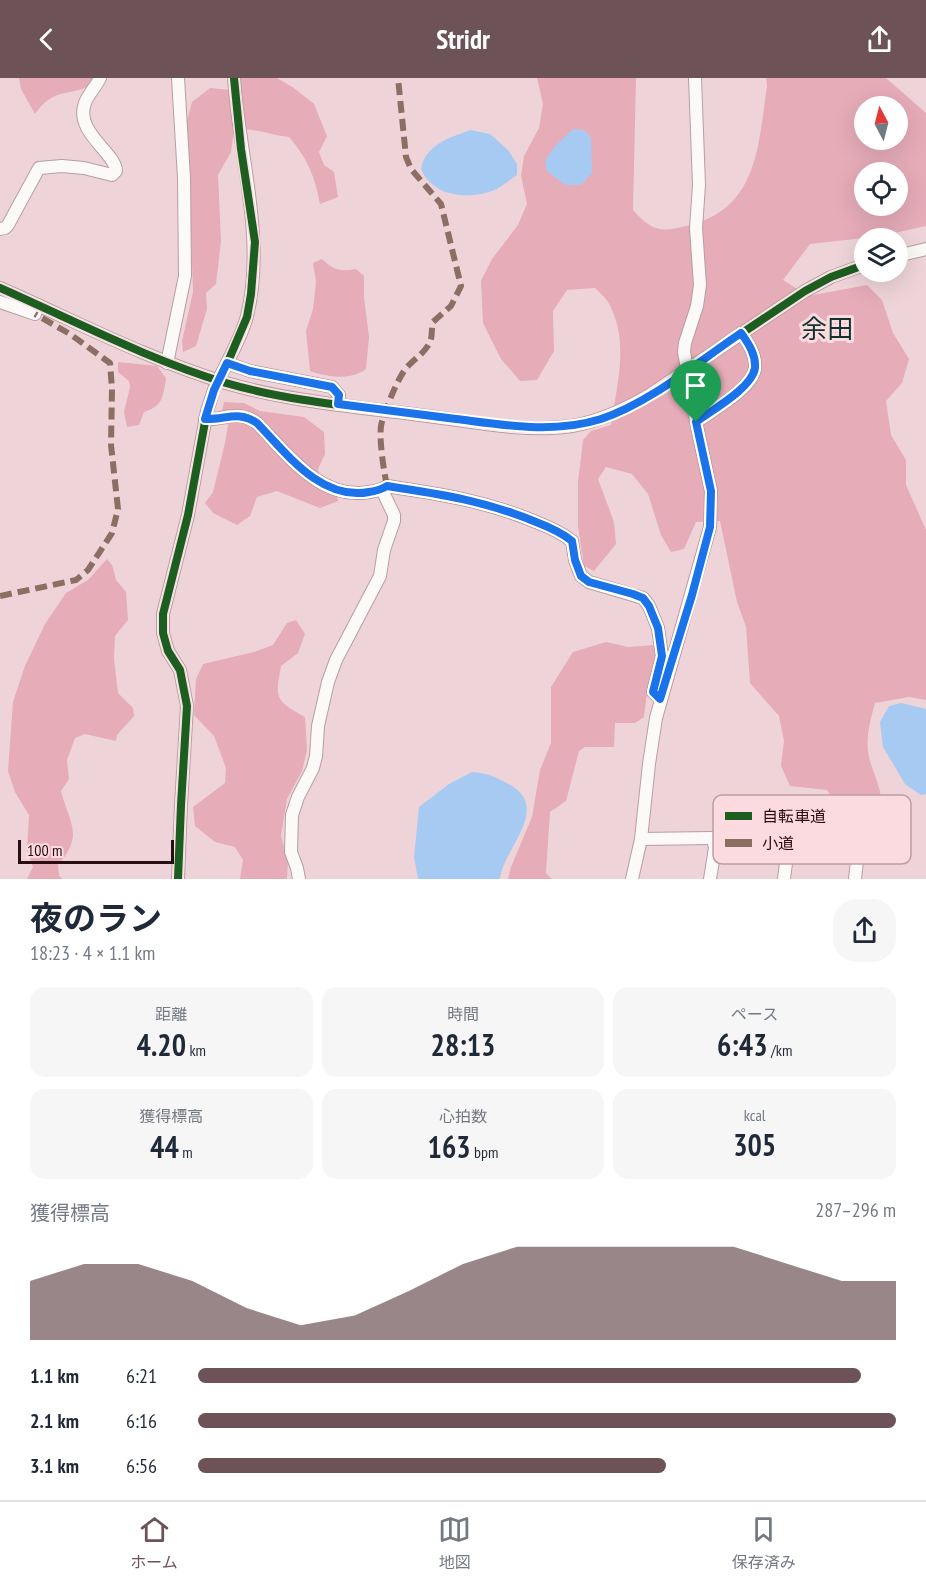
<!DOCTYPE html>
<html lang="ja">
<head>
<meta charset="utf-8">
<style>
	:root { --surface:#fff; --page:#f6f6f7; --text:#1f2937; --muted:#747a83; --line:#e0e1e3; --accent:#6d5358 }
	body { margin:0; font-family:"PT Sans Narrow","Noto Sans JP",sans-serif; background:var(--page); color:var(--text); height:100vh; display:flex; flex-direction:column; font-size:22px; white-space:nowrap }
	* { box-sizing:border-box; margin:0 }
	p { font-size:20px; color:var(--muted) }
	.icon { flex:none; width:33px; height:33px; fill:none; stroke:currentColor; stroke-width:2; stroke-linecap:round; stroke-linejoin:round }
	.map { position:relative; height:801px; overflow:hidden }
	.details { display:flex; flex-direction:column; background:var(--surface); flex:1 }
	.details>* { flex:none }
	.needle { width:39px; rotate:353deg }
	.fabs { position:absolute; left:854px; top:18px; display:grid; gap:12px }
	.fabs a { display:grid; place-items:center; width:54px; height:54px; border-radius:50%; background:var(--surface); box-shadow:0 6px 24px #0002; font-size:30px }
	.scale { position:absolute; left:18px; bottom:15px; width:156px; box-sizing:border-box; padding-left:6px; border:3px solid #280d13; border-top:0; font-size:16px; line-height:21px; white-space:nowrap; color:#280d13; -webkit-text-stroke:4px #fcdbe0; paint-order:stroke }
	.pin { position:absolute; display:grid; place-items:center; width:51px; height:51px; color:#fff; margin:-62px -26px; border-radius:50% 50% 50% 0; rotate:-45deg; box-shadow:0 0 6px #0007 }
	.pin .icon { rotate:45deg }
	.round { display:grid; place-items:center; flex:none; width:63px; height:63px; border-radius:24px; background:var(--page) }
	.overview { display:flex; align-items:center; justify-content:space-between; height:102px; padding:0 30px }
	h1 { font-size:33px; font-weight:700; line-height:45px }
	.stats { display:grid; grid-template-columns:repeat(3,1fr); gap:9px; height:102px; padding:6px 30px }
	.stats div { display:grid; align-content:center; border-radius:15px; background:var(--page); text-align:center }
	.stats b { font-size:30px; font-weight:700 }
	.stats small { font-size:16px; font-weight:400 }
	.stats p { font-size:16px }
	.chart { height:168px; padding:12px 30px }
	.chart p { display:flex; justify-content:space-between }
	.chart svg { width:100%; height:108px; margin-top:6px; fill:var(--accent); opacity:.7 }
	ul { padding:0 30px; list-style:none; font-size:20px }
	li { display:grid; grid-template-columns:96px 72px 1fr; align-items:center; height:45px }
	li i { height:15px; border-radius:8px; background:var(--accent) }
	header { display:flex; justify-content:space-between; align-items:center; height:78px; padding:0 30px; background:var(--accent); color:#fff; font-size:27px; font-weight:700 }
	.tabs { display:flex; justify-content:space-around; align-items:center; height:84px; border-top:2px solid var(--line); background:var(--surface); font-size:16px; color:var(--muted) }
	.tabs a { display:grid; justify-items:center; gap:3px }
	.tabs .on { color:var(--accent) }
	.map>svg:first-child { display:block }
</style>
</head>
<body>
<header><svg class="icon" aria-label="back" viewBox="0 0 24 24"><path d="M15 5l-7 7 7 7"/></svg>Stridr<svg class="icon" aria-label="share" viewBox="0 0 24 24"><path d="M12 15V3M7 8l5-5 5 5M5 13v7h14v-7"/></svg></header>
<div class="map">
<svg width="926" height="801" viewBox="0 0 926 801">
	<rect width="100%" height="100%" fill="#eed4d8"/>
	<g fill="#e6acb8" fill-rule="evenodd">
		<path d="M19,0h75l-4,8c-25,11 -35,1 -55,28l-14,-25z"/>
		<path d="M240,0h37l17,10 20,16 13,32 -8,16 5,13 10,7 4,25 -18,7c-5,-27 -12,-45 -31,-67 -19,-2 -36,-10 -55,-7l-3,22 -13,23 3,66 -5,43 -10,9 1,16 -11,37 -13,6 -1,-11 11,-49 -6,-171 5,-19 18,-14 21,2z"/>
		<path d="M537,0h99l-3,132c18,20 26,23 53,16 72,-16 72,-79 81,-140l-1,-8h120l40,35v113l-45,10 -71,8 -27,36 25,16 59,-11 15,15 11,33 16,26 -7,24 -16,18 5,34 15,25v25l20,45v170l-17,-3 -34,6c-4,15 -9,32 -7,48 2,19 15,35 13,56l-23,5 -19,-3 -12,-19 -37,-4 -9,-20 3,-25 -5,-25 -29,-33 -4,-56 -9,-25 -17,-81 -24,1 -12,27 -13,3 -10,-17 -13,-41 -16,-20 -26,-7 -8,12 16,43 2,22 -22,27 -10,-5 -6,-40v-44l5,-42 8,-9 20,-6c6,-41 19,-85 -3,-123 -3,-5 -9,-10 -13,-14l-28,2 -14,21 1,40 -17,29 -17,1 -19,-22 -18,-36 -2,-42 11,-22 26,-34 9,-21 -6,-28 3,-20 15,-28 4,-24zM864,28h33v34h-33zM864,94h33v34h-33z"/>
		<path d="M322,181c11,11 19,13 34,10l8,7v21l5,40 -3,32c-16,12 -38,8 -56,2l-4,-40 7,-22 3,-27 -3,-19z"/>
		<path d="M118,284l39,4 9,12c-3,19 -3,28 -22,34l-5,13 -12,2 -3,-15 6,-25 -1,-6 -11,-9z"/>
		<path d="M224,324l20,1 16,8 44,6 20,15 1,22 -7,15 4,17 15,9 1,6 -18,7 -43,-17 -20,6 -7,19 -13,9 -24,-12 -8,-10 8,-11 12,-49 3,-18 -6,-14z"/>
		<path d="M107,481l5,6 4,15 10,12 2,28 -13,16 -1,23 4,34 15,15 1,8 -17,19 -1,6 -31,-7 -10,4 -8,22 2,19 -8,12c9,34 23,44 -3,74l1,11 4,3h-36l6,-12 -6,-17 2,-35 -14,-23 -7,-21 5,-69 12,-36 20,-42 21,-31 22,-13z"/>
		<path d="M296,542l9,14 -7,19 -17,13c-6,32 -6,35 24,51l2,33 -5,21 -15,28 -6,37 7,25 -1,18h-47l3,-19 -8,-13 -20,-5 -20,-16 -2,-19 32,-24 1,-15 -12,-32 -20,-21 2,-36 7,-15 51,-12 19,-7 14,-22z"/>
		<path d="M606,564l22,5 26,-2 2,10 -9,38 -3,24 -9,6h-20l-1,24h-29l-6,4 -13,50 -16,11 -4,61 6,6h-44l3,-12 21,-50 8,-47 11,-27v-56l22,-35z"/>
	</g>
	<g fill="#a7caf3">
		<path d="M573,51l11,1 7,7 1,36 -11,12h-16l-18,-14 -2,-10 10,-15z"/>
		<path d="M471,52l19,4 18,16 9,14v11c-8,5 -16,13 -25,16 -25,9 -60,5 -71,-22 4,-24 29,-32 50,-39z"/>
		<path d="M901,625l25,6v85l-5,1 -16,-11 -22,-37 -3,-25 9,-16z"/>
		<path d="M472,694c16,1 26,6 40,14 38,24 -9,63 -12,93h-82l-4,-22 5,-50 30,-23z"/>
	</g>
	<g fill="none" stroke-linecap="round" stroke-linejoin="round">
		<defs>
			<g id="minor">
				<path d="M0,151l5,-1 3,-3 31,-57 23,-2 22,2 28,7 4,-4c0,-18 -42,-39 -31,-68 3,-9 11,-16 15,-25"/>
				<path d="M897,178l29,-7"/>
				<path d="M0,210c75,33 147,71 226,95 65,19 135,24 202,33 47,6 97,17 144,10 28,-5 52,-16 76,-30l157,-105 26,-14 33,-12"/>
				<path d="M0,224l35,12 3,-9"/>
				<path d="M167,285l18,-87 -1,-98 -6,-100"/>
				<path d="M227,285l23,8 82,16 7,8 -1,9"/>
				<path d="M686,285l-2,-11 1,-9 12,-37 3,-21 -4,-57 3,-43 -4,-107"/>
				<path d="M221,297c9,-19 21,-39 26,-59 19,-77 -8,-160 -13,-238"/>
				<path d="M205,341c21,1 33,-10 52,4 30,31 64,78 112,69 7,-1 12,-2 18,-6 53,8 99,15 149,36 13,5 25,10 36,19l3,19 6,16 8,6 54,16 6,8 9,22 4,28 -9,36 8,7"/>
				<path d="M696,344c17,-12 57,-34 59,-54 1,-14 -7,-25 -14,-35"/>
				<path d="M641,761l213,-3 3,25 -2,18"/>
				<path d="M178,801l3,-74 6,-99 -7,-36 -12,-19 -5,-18v-19l25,-99 19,-104 7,-21"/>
				<path d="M299,801l-2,-11 -6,-16 1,-37 6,-18 15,-29 3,-12 2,-30 10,-44 8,-22 44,-84 4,-26 10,-29v-6l-12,-25"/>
				<path d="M632,801l9,-40 8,-75 7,-46 54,-191 1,-36 -15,-69 -6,-41"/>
				<path d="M710,801l5,-31 -2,-9"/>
				<path d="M784,801l4,-32 -1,-9"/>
			</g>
		</defs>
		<use href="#minor" stroke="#b79ea2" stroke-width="14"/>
		<use href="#minor" stroke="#fcf9f9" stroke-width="12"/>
		<defs>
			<g id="minor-bridge">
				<path d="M686,285l4,18"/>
				<path d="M214,312l7,-15"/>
			</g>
		</defs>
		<use href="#minor-bridge" stroke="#b79ea2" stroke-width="14" stroke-linecap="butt"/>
		<use href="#minor-bridge" stroke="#fcf9f9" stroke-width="12"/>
		<g stroke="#8d6e63" stroke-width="6" stroke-dasharray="12 6" stroke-linecap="butt">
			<path d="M387,408c-3,-14 -8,-45 -6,-60 2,-12 16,-45 23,-55 7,-10 19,-16 25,-27 4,-6 2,-15 4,-22l18,-16 10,-20 -20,-82 -30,-35 -5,-12 -8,-79"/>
			<path d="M0,518l76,-16 12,-10 24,-37 6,-24 -7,-64 1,-56 -2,-26 -40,-29 -35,-20"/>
		</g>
		<defs>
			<g id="cycleway">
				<path d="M0,210c75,33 147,71 226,95 65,19 135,24 202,33 47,6 97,17 144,10 28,-5 52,-16 76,-30l157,-105 26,-14 33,-12"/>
				<path d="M178,801l3,-74 6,-99 -7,-36 -12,-19 -5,-18v-19l25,-99 19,-104 40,-94 4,-23 4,-52 -14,-93 -7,-71"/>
			</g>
		</defs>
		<use href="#cycleway" stroke="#fcdbe0" stroke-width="11"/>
		<use href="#cycleway" stroke="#1b5e20" stroke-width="8"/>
	</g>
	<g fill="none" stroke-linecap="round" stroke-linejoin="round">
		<defs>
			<path id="route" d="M741,255c7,10 15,21 14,35 -3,20 -43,42 -59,54l15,69 -1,36 -18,68 -32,104 -7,-7 9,-36 -4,-28 -9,-22 -6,-8 -10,-4 -44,-12 -8,-6 -6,-16 -3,-19c-11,-9 -23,-14 -36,-19 -50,-21 -96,-28 -149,-36 -6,4 -11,5 -18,6 -48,9 -82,-38 -112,-69 -19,-13 -31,-3 -52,-4l9,-29 13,-27 23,8 82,16 7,8 -1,9c39,5 78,10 118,15 48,6 97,15 145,0 49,-16 97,-57 140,-86z"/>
		</defs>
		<use href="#route" stroke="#fff" stroke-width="12"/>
		<use href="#route" stroke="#1a73e8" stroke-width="8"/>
	</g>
	<g text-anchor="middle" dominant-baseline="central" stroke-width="6" stroke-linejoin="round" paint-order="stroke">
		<g font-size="26" fill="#103330" stroke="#fcdbe0">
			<text x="827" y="250">余田</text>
		</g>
	</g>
	<rect x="713" y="717" width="198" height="69" rx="9" fill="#fcdbe0" stroke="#bc9da2" stroke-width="1.5"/>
	<rect x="725" y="734" width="27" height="8" fill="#1b5e20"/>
	<rect x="725" y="761" width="27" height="8" fill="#8d6e63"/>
	<g font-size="16" fill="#280d13">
		<text x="762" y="744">自転車道</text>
		<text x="762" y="771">小道</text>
	</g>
</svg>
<div class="fabs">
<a><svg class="needle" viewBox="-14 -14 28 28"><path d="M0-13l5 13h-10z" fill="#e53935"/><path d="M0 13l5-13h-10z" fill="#747a83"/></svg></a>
<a><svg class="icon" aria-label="locate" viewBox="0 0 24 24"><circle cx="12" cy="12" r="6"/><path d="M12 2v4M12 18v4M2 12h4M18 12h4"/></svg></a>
<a><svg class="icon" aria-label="layers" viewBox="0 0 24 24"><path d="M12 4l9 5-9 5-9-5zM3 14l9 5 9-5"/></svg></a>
</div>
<div class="scale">100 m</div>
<div class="pin" style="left:696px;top:344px;background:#1e9e55"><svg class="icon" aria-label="arrive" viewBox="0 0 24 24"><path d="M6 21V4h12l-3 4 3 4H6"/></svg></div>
</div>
<section class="details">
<div class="overview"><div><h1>夜のラン</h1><p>18:23 · 4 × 1.1 km</p></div><a class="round"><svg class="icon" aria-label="share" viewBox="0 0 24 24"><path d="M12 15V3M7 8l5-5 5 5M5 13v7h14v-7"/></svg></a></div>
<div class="stats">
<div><p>距離</p><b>4.20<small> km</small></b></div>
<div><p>時間</p><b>28:13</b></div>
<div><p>ペース</p><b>6:43<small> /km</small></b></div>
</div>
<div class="stats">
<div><p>獲得標高</p><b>44<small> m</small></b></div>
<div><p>心拍数</p><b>163<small> bpm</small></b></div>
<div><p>kcal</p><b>305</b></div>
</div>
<div class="chart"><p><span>獲得標高</span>287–296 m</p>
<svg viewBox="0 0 160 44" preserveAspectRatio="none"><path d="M0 44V20L10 13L20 13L30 20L40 31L50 38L60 34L70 24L80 13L90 6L100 6L110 6L120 6L130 6L140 13L150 20L160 20V44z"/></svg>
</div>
<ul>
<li><b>1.1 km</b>6:21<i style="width:95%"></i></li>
<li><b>2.1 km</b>6:16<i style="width:100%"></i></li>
<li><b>3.1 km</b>6:56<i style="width:67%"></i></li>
</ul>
</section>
<nav class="tabs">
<a class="on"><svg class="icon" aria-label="home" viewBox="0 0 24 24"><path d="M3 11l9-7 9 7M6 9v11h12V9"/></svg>ホーム</a>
<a><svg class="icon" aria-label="map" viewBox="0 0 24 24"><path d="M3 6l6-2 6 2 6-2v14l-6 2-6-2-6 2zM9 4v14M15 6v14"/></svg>地図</a>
<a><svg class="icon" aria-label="saved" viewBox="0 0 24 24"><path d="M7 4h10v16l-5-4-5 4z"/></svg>保存済み</a>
</nav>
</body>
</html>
